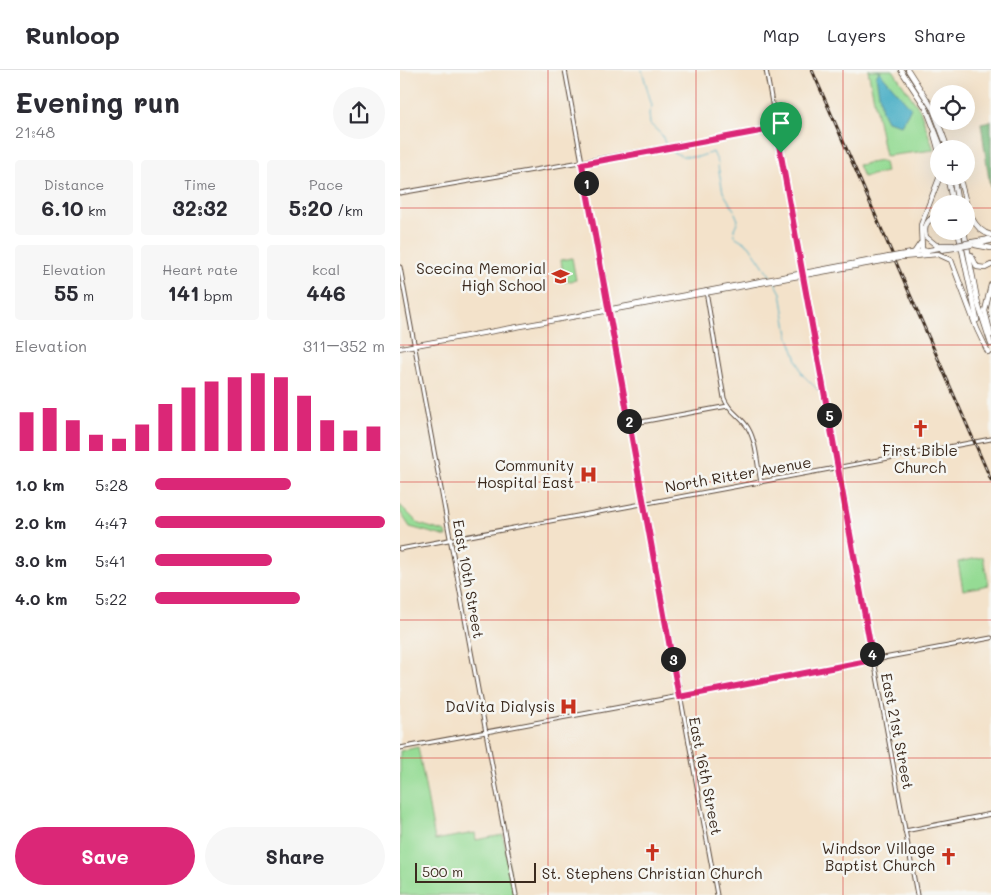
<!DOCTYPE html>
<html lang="en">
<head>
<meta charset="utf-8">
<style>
	:root { --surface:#fff; --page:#f7f7f7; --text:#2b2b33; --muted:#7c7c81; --line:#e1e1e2; --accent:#db2777 }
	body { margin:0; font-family:Mali,sans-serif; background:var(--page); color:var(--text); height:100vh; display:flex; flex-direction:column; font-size:19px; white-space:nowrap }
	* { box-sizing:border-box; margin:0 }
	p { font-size:16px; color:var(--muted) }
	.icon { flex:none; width:28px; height:28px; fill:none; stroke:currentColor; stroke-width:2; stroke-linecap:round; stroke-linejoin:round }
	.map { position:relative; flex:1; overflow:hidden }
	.details { display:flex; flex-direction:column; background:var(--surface); width:400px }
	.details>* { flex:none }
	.tools { position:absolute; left:530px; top:15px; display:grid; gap:10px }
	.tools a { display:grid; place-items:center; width:45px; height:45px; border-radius:50%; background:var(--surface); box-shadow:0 5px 20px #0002; font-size:25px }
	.scale { position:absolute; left:15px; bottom:12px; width:121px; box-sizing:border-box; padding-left:5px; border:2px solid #3b2a1e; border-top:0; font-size:14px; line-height:18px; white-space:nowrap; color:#3b2a1e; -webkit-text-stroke:4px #f6f6f2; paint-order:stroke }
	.pin { position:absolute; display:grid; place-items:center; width:42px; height:42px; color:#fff; margin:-51px -21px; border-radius:50% 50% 50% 0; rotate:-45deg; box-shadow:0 0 5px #0007 }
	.pin .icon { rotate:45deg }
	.km { position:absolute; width:25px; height:25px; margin:-12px; border-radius:50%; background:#222; color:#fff; font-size:14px; line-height:25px; text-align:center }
	.round { display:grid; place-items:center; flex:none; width:52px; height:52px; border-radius:26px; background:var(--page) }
	.summary { display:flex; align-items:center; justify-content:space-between; height:85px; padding:0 15px }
	h1 { font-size:28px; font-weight:700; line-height:38px }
	.stats { display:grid; grid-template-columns:repeat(3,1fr); gap:8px; height:85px; padding:5px 15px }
	.stats div { display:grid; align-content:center; border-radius:5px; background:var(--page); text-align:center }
	.stats b { font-size:21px; font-weight:700 }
	.stats small { font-size:14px; font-weight:400 }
	.stats p { font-size:14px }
	.chart { height:140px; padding:10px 15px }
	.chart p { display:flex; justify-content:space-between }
	.chart svg { width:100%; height:90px; margin-top:5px; stroke:var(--accent); stroke-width:6 }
	.primary-button { display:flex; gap:10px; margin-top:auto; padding:10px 15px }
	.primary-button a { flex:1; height:58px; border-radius:30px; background:var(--accent); color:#fff; font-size:20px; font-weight:700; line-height:58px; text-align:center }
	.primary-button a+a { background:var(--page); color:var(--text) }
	ul { padding:0 15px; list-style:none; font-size:16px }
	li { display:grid; grid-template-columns:80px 60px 1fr; align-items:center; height:38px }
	li i { height:12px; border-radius:6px; background:var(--accent) }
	header { display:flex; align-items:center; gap:30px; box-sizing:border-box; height:70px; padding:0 25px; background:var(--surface); border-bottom:1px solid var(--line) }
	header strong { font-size:24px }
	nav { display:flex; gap:28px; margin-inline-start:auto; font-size:18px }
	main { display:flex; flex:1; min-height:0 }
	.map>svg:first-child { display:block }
</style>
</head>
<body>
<header>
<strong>Runloop</strong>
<nav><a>Map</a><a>Layers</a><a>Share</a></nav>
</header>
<main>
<section class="details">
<div class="summary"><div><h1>Evening run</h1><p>21:48</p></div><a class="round"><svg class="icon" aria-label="share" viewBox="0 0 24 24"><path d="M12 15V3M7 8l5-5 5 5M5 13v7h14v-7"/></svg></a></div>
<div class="stats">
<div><p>Distance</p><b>6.10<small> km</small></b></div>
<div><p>Time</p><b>32:32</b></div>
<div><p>Pace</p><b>5:20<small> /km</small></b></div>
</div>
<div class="stats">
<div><p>Elevation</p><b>55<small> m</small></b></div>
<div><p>Heart rate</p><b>141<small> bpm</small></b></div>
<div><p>kcal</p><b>446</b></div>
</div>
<div class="chart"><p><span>Elevation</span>311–352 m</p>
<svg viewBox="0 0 160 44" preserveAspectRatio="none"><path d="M5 44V25M15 44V23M25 44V29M35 44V36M45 44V38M55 44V31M65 44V21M75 44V13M85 44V10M95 44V8M105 44V6M115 44V8M125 44V17M135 44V29M145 44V34M155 44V32"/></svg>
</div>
<ul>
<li><b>1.0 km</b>5:28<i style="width:59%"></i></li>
<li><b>2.0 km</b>4:47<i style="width:100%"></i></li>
<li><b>3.0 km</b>5:41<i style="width:51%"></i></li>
<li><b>4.0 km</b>5:22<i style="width:63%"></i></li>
</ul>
<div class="primary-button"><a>Save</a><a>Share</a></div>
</section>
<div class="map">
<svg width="591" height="825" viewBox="0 0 591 825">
	<rect width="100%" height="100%" fill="#f6f6f2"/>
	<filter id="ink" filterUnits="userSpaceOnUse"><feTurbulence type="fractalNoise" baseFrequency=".02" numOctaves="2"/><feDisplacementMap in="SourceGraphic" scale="10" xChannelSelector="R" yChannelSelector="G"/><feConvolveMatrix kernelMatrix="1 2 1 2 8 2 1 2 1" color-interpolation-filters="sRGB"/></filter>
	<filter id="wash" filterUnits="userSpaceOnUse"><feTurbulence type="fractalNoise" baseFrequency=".0096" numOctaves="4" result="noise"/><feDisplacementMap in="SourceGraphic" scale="20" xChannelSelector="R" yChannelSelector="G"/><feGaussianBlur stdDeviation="1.12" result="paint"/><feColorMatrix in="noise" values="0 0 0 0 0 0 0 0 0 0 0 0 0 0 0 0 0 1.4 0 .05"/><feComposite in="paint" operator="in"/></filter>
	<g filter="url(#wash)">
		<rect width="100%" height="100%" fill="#f3e2ca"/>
		<g fill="#95db94" stroke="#688259">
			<path d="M468,0h25l27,40 14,40 -49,6z"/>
			<path d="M481,91l3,1 2,10 -23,5 -5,-12z"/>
			<path d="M172,188l4,22 -12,2 -3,-22z"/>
			<path d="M0,435l19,19 27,8 1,5 -37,-10 -10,-15z"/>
			<path d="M583,487l6,28 -26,5 -5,-28z"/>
			<path d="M18,677l17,93 40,-7 1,7 27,-5 11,60h-114v-144z"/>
		</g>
		<path fill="#78bb7e" stroke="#5a724e" d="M591,51v65l-1,1 -9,-64z"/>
		<path fill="#46adc5" stroke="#406c72" d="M478,0l33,38 -10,17 -14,-4 -5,-10 -6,-35 3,-4z"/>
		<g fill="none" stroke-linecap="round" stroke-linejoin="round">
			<g stroke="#46adc5" stroke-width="1">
				<path d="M242,0l10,36 -3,7 1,11 12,11 4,11"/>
				<path d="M268,80l12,5"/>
				<path d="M282,86l16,1 15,-5 5,11"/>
				<path d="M318,96l5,26 11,18"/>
				<path d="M335,165l-1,-6 4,-9 -3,-7"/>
				<path d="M336,167l13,8 22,32"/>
				<path d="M375,212l6,11 7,42 14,39 19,19"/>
			</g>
		</g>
	</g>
	<g filter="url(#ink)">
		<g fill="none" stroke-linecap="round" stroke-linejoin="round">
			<defs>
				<g id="secondary">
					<path d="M165,0l152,825"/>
					<path d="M366,0l151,825"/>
					<path d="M0,123l377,-65"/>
					<path d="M0,197l116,628"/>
					<path d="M306,221l18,107c5,14 17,18 24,30 9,15 9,37 13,54"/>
					<path d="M230,354l98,-18"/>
					<path d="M0,479l591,-110"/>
					<path d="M474,591l11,-3"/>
					<path d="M0,678l591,-110"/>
					<path d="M505,761l86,-17"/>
				</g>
				<g id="primary">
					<path d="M571,172l18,-3"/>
					<path d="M576,174l15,-3"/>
					<path d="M542,180l14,-2"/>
					<path d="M499,185l47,-8"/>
					<path d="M184,244l304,-57"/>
					<path d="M0,278l489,-88"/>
				</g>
				<g id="highway">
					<path d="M501,0l25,38 16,41"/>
					<path d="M508,0l25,39 15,40"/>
					<path d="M534,64l5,18"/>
					<path d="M547,106l6,28"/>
					<path d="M553,106l5,28"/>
					<path d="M559,106c6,20 9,53 32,59"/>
					<path d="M539,145c-11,3 -16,11 -13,22l10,8h17"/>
					<path d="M558,161l19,89"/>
					<path d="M564,161l14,73 13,40"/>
					<path d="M588,169l3,1"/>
					<path d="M575,175l16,3"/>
					<path d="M514,183l6,-9"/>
					<path d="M526,183l-4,-4 -1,-24 19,-49"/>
					<path d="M571,185l6,12 8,1 6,-3"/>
					<path d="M502,187l36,-3 13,6 26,69 11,23"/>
					<path d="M591,215l-6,26 6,24"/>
				</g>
			</defs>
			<use href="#secondary" stroke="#574638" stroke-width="5"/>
			<use href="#primary" stroke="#574638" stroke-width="5.5"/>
			<use href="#highway" stroke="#574638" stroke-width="6"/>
			<use href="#secondary" stroke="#fff" stroke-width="3"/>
			<use href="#primary" stroke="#fff" stroke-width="4"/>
			<use href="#highway" stroke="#fff" stroke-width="4.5"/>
			<defs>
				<path id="rail" d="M412,0l179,410"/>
			</defs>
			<use href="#rail" stroke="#3b2a1e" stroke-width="3"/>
			<use href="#rail" stroke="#f6f6f2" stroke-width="1" stroke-dasharray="4" stroke-linecap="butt"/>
			<defs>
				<g id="primary-bridge">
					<path d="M556,175l15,-3"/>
					<path d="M556,178l16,-3"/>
					<path d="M488,187l11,-2"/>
					<path d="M489,190l11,-2"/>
				</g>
			</defs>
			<use href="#primary-bridge" stroke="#574638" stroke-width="5.5" stroke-linecap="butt"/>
			<use href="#primary-bridge" stroke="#fff" stroke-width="4"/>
		</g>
	</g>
	<g fill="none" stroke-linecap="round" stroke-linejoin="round" filter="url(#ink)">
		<defs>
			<path id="route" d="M376,58l97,532 -194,37 -97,-533z"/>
		</defs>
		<use href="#route" stroke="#fff" stroke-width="10"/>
		<use href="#route" stroke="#db2777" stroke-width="6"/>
	</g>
	<path fill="none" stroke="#d62828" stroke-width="1" stroke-opacity="0.55" d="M148,0v825M296,0v825M443,0v825M0,138h539M566,138h25M0,275h591M0,412h591M0,550h591M0,688h591"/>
	<defs>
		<symbol id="school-bare" viewBox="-9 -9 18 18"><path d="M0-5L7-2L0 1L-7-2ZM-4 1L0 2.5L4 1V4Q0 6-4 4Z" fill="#c8321e" stroke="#f6f6f2" stroke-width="2.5" paint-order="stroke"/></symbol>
		<symbol id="church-bare" viewBox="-9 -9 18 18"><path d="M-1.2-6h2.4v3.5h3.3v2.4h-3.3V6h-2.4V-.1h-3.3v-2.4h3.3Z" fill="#c8321e" stroke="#f6f6f2" stroke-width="2.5" paint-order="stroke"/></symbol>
		<symbol id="hospital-bare" viewBox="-9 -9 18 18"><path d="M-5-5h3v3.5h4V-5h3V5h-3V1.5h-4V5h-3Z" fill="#c8321e" stroke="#f6f6f2" stroke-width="2.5" paint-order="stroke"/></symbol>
	</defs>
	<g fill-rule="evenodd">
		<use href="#school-bare" x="148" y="194" width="25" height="25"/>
		<use href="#church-bare" x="508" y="346" width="25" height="25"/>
		<use href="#hospital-bare" x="176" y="392" width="25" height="25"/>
		<use href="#hospital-bare" x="156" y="624" width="25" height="25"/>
		<use href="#church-bare" x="240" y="770" width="25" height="25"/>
		<use href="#church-bare" x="536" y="774" width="25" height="25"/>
	</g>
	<g text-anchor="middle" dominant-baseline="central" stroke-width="5" stroke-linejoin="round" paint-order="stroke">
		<g font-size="15" fill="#3b2a1e" stroke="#f6f6f2" text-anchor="end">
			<text x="146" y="198">Scecina Memorial<tspan x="146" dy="17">High School</tspan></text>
			<text x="520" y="380" text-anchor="middle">First Bible<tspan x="520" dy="17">Church</tspan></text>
			<text x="174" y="395">Community<tspan x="174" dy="17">Hospital East</tspan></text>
			<text x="155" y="636">DaVita Dialysis</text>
			<text x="535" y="778">Windsor Village<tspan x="535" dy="17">Baptist Church</tspan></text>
			<text x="252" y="803" text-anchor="middle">St. Stephens Christian Church</text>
		</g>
		<g font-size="15" fill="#3b2a1e" stroke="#f6f6f2">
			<text transform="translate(338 404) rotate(-10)">North Ritter Avenue</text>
			<text transform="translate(69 509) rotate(80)">East 10th Street</text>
			<text transform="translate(498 661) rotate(79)">East 21st Street</text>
			<text transform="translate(306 706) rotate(79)">East 16th Street</text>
		</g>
	</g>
</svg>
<div class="tools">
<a><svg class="icon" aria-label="locate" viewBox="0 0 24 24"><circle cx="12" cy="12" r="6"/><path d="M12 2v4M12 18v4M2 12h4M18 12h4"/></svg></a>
<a>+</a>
<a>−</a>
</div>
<div class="scale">500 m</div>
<div class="pin" style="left:381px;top:83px;background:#1e9e55"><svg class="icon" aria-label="arrive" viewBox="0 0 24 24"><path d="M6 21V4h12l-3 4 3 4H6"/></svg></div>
<b class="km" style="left:186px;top:113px">1</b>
<b class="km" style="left:229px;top:351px">2</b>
<b class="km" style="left:273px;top:589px">3</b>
<b class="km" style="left:472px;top:584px">4</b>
<b class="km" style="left:429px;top:345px">5</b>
</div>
</main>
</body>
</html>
